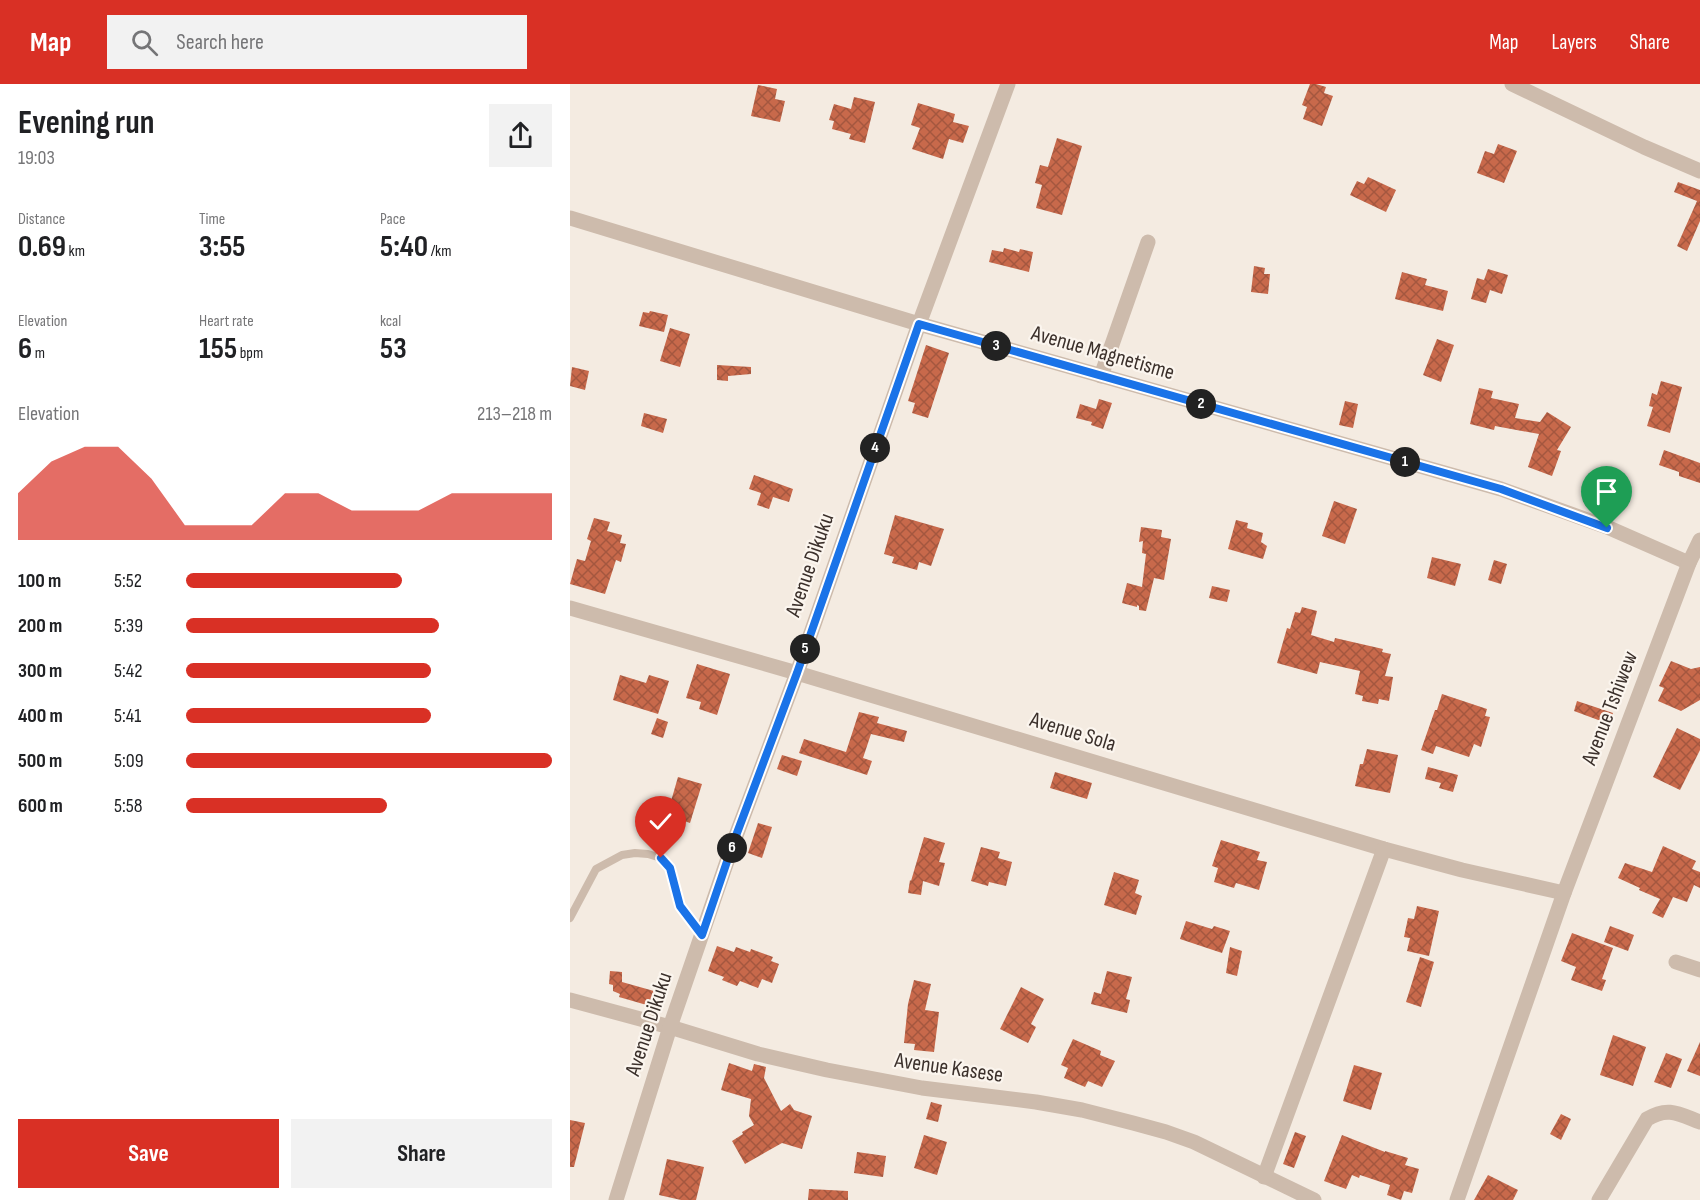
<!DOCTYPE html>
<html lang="en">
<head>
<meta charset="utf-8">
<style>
	:root { --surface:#fff; --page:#f2f2f2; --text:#202124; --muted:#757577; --accent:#d93025 }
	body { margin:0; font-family:"Sofia Sans Condensed",sans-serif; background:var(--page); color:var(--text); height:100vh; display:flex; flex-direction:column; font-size:22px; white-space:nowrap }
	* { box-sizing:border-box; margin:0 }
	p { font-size:20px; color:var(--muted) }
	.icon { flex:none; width:33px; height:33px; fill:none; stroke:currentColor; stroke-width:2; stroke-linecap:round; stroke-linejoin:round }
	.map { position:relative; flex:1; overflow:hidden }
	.details { display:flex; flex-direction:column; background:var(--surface); width:570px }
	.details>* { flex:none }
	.pin { position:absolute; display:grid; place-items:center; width:51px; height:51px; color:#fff; margin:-62px -26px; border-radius:50% 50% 50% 0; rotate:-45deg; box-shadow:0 0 6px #0007 }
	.pin .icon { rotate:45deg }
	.km { position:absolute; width:30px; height:30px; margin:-15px; border-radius:50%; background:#222; color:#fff; font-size:16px; line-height:30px; text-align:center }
	.round { display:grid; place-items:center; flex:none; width:63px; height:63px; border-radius:0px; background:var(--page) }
	.summary { display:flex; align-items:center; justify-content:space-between; height:102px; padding:0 18px }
	h1 { font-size:33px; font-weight:700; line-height:45px }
	.metrics { display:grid; grid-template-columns:repeat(3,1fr); gap:9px; height:102px; padding:6px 18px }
	.metrics div { display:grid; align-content:center }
	.metrics b { font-size:30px; font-weight:700 }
	.metrics small { font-size:16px; font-weight:400 }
	.metrics p { font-size:16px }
	.chart { height:168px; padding:12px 18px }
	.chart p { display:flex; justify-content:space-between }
	.chart svg { width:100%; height:108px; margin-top:6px; fill:var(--accent); opacity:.7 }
	.button { display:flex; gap:12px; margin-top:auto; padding:12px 18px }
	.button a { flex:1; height:69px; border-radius:0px; background:var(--accent); color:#fff; font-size:24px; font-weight:700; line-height:69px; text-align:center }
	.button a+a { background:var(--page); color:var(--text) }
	ul { padding:0 18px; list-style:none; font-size:20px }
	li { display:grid; grid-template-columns:96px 72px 1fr; align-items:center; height:45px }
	li i { height:15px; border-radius:8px; background:var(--accent) }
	header { display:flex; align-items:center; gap:36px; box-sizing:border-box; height:84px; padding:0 30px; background:var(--accent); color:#fff }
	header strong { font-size:28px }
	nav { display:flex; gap:33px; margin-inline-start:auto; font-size:21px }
	.search { width:420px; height:54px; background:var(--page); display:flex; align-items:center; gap:15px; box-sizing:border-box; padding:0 21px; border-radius:0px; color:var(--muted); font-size:22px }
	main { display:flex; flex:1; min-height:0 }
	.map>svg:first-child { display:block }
</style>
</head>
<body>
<header>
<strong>Map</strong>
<div class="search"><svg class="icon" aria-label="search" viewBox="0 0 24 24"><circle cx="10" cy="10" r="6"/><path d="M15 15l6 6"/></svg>Search here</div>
<nav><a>Map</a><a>Layers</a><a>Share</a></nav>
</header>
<main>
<section class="details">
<div class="summary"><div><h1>Evening run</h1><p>19:03</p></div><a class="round"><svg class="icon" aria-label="share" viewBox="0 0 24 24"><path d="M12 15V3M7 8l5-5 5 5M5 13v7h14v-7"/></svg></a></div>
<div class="metrics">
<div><p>Distance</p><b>0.69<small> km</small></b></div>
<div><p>Time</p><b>3:55</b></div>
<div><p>Pace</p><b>5:40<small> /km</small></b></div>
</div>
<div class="metrics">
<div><p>Elevation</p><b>6<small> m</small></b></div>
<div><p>Heart rate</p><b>155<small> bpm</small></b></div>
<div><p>kcal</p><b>53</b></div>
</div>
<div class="chart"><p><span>Elevation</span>213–218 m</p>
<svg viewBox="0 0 160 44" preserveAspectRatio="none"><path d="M0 44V25L10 12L20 6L30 6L40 19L50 38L60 38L70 38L80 25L90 25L100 32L110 32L120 32L130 25L140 25L150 25L160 25V44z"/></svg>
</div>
<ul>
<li><b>100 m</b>5:52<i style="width:59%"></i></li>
<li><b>200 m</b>5:39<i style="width:69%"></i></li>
<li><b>300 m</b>5:42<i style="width:67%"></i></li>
<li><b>400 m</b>5:41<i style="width:67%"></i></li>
<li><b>500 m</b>5:09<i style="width:100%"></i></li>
<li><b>600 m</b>5:58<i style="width:55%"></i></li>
</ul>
<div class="button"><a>Save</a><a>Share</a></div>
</section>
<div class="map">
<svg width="1130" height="1116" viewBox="0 0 1130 1116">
	<defs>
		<pattern id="building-cross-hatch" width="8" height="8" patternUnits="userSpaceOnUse" patternTransform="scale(1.5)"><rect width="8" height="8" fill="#c8694b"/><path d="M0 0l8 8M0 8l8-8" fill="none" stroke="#a4573f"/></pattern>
	</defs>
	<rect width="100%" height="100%" fill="#f4ebe1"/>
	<g fill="url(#building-cross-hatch)">
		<path d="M740,0h6l10,3 -2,6 9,3 -11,30 -19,-7 4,-12 -5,-2z"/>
		<path d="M188,1l19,4 -2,10 10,2 -5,21 -29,-6z"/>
		<path d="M284,13l21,5 -10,41 -16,-4 2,-5 -19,-5 2,-8 -5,-1 5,-16 17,5z"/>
		<path d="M348,19l37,11 -2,8 16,4 -6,17 -14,-4 -6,20 -31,-10 8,-21 -9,-3z"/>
		<path d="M487,54l25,8 -20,69 -26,-7 6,-23 -7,-2 5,-18 8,2z"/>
		<path d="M928,60l19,7 -13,32 -27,-10 8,-22 9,3z"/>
		<path d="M798,93l28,13 -10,22 -36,-17 7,-14 7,3z"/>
		<path d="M1108,98l22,8v31l-13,30 -10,-5 20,-45 -23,-9z"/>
		<path d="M434,164l15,4 1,-3 13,3 -4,20 -40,-10 3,-12 11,2z"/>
		<path d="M684,182l11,2 -1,6h6l-2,20 -17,-2z"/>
		<path d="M918,185l20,6 -6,19 -12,-4 -4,13 -15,-4 6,-21 7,2z"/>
		<path d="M832,188l25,7 -2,6 23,6 -5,20 -48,-12z"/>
		<path d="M80,227l18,4 -4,17 -25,-6 4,-14 6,1z"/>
		<path d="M100,244l20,6 -10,33 -20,-6z"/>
		<path d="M867,255l17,6 -13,37 -18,-7z"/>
		<path d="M356,261l23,8 -21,65 -16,-5 3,-10 -7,-2z"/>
		<path d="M147,281l34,2v7l-23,2v5l-11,-1z"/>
		<path d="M2,283l17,4 -4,19 -15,-4z"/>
		<path d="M1091,297l21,6 -12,46 -23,-7 6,-19 -4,-1 3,-13 5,2z"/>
		<path d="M909,304l14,3 -2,7 28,6 -4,14 25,4 7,-10 24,15 -14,23 4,1 -9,25 -24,-9 11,-33 -44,-8 -1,4 -24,-6z"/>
		<path d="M529,315l13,4 -9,26 -12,-4 1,-3 -16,-4 4,-14 16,5z"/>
		<path d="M775,317l13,3 -5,24 -14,-3z"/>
		<path d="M74,329l23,6 -4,14 -22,-7z"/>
		<path d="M1094,366l36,13v20l-21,-7v-4l-20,-7z"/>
		<path d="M184,391l39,14 -4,13 -16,-5 -4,12 -12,-4 4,-12 -12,-4z"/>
		<path d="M764,417l23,8 -12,35 -23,-8z"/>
		<path d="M325,431l49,14 -13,37 -12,-4 -2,8 -25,-7 2,-6 -10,-3z"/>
		<path d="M24,434l16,4 -3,9 15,4 -2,8 6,1 -5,18 -5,-2 -11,34 -35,-10 7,-25 8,2 6,-20 -4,-2z"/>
		<path d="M666,436l12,3 -1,5 16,5 -2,9 6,4 -4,13 -35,-10z"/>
		<path d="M571,443l21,3 -1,7 10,2 -7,41 -10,-2 -8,33 -7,-1v-4l-2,-1v2l-15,-4 5,-20 15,4 4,-33 -4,-1 1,-12 -4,1z"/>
		<path d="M862,473l29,7 -6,22 -28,-8z"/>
		<path d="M924,476l13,4 -6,20 -13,-4z"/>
		<path d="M642,502l18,4 -3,12 -18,-4z"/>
		<path d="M732,523l15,4 -6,24 23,7 1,-4 48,11 -1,3 9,2 -6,22 8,1 -4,24 -10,-2 -1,5 -16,-3 1,-5 -8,-2 5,-23 -40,-9 -3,12 -40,-11 10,-35 3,1 5,-17 5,1z"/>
		<path d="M1101,577l20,8 9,-2v33l-19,11 -23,-10 6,-13 -5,-2z"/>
		<path d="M127,580l33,10 -13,41 -18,-6 2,-7 -15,-4z"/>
		<path d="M50,591l26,8 3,-8 20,6 -11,33 -45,-14z"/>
		<path d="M872,610l45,15 -2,7 5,1 -9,30 -7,-3 -5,13 -33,-11 -3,8 -12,-4 14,-40h2z"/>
		<path d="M1007,617l36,12 -4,11 -35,-13z"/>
		<path d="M289,628l20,5 -2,6 30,8 -3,11 -33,-8 -8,24 9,3 -5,14 -68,-22 5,-14 42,13z"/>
		<path d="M87,634l11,4 -5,16 -12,-4z"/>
		<path d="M1107,644l23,11v11l-20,40 -27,-13z"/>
		<path d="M797,665l31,6 -8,38 -35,-7 5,-22h3z"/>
		<path d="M212,671l20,6 -5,15 -20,-7z"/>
		<path d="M858,683l30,8 -5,17 -14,-4 2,-5 -16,-4z"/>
		<path d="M485,688l37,11 -5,16 -37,-11z"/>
		<path d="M108,693l24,7 -12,39 -23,-8z"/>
		<path d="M188,739l14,4 -10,31 -14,-5z"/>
		<path d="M354,753l21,6 -6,19 6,1 -6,23 -16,-5 -2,14 -13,-2 2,-13 1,1z"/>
		<path d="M651,756l39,12 -3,8 10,2 -8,28 -23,-7 -2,5 -20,-6 4,-14 -6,-2z"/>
		<path d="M1093,762l33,15 -4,8 8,3v16l-6,-3 -7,17 -14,-5 -10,21 -11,-5 8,-14 -21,-9 1,-2 -22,-10 7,-15 27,9z"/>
		<path d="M411,763l19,5 -2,6 14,4 -6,24 -17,-4 -1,4 -17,-5z"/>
		<path d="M544,788l25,8 -4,13 7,3 -6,19 -32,-10z"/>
		<path d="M847,822l22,5 -10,45 -22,-5 3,-13 -6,-1 4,-19 6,1z"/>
		<path d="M616,837l26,8 2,-3 16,5 -8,22 -42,-14z"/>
		<path d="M1040,842l24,9 -6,16 -24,-9z"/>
		<path d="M1002,849l41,15 -11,31 4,1 -4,11 -31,-11 5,-13 -15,-6z"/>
		<path d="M147,862l17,6 2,-5 14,5 1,-3 22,8 -2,4 8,3 -7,19 -10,-4 -4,9 -18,-7 -3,5 -15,-6 2,-3 -16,-6z"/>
		<path d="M660,863l12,4 -5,25 -11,-3z"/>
		<path d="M850,873l14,5 -13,45 -15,-5z"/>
		<path d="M40,887l12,1v10l39,11 -4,15 -38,-11 1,-3 -7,-3v-6l-4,-1z"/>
		<path d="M537,887l25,6 -6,22 4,1 -3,13 -36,-9 3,-12 7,2z"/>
		<path d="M344,896l17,4 -6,26 14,2 -5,40 -20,-2 1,-6 -11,-1 4,-39z"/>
		<path d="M451,903l23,12 -13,25 5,3 -8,16 -28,-14z"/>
		<path d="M1043,951l33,12 -13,39 -33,-11z"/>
		<path d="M503,955l28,12 -1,4 15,6 -13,26 -14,-6 -3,6 -21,-9 4,-10 -7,-3z"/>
		<path d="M1130,958v34l-13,-5z"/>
		<path d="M1096,969l16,6 -11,29 -17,-6z"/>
		<path d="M159,979l23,8 2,-7 12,3 -2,11 17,33 9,-7 4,6 18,6 -10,33 -20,-6 -37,21 -13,-23 11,-7 -1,-2 12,-7 -5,-9 2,-17 -30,-9z"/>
		<path d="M784,981l28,8 -11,37 -28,-9z"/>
		<path d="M361,1018l11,3 -4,17 -12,-3z"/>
		<path d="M991,1030l10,5 -10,21 -11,-6z"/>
		<path d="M0,1036l15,3 -11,44h-4z"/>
		<path d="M725,1048l11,4 -12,32 -11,-4z"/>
		<path d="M354,1051l23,7 -10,33 -23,-7z"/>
		<path d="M772,1051l43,17v-1l23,7 -3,7 14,4 -7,24 -8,-2 -3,9 -14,-5 3,-10 -30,-10 -1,3 -7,-3 -6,14 -22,-8z"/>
		<path d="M287,1068l29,4 -3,21 -29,-4z"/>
		<path d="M97,1075l37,8 -8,33h-15l-22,-5z"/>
		<path d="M918,1091l30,15 -5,10h-39z"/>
		<path d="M239,1105l39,2v9h-40z"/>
	</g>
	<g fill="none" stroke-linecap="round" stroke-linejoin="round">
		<path stroke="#cdbbac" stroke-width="8" d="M0,834l26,-49 26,-14 13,-2 13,1 13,4 9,10 9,38 23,29"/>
		<g stroke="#cdbbac" stroke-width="15">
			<path d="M942,0l132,63 56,24"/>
			<path d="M0,134l349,106 582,165 106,38 82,36"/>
			<path d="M531,292l47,-134"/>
			<path d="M0,524l227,65 587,176 78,21 102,23"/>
			<path d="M1106,878l24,8"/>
			<path d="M0,916l100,27 88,27 69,16 95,18 114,14 46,8 51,13 33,9 28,10 120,58"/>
			<path d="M694,1093l120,-328"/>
			<path d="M46,1116l54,-173 64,-186 63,-168 122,-349 89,-240"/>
			<path d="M887,1116l107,-307 125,-330 11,-23"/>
			<path d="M1029,1116l48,-81c21,-13 32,-5 53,3"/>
		</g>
	</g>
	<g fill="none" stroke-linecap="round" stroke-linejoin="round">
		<defs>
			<path id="route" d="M91,774l9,10 10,38 22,29 32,-94 63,-168 122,-349 582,165 106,39"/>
		</defs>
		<use href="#route" stroke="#fff" stroke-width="12"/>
		<use href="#route" stroke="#1a73e8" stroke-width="8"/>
	</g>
	<g text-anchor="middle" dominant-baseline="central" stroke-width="4.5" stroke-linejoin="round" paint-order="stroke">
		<g font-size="22" fill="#3b302b" stroke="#fbf5ee">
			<text transform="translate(533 269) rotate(16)">Avenue Magnetisme</text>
			<text transform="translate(240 481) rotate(-71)">Avenue Dikuku</text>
			<text transform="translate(1040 624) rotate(-69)">Avenue Tshiwew</text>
			<text transform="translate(503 648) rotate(17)">Avenue Sola</text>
			<text transform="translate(79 940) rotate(-72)">Avenue Dikuku</text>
			<text transform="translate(379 984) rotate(8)">Avenue Kasese</text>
		</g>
	</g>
</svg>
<div class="pin" style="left:1037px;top:444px;background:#1e9e55"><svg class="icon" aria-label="arrive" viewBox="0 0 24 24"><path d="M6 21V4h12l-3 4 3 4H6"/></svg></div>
<div class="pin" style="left:91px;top:774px;background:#d93025"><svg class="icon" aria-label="check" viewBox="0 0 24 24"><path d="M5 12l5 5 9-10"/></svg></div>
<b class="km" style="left:835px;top:378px">1</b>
<b class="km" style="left:631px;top:320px">2</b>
<b class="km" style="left:426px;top:262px">3</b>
<b class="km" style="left:305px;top:364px">4</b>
<b class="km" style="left:235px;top:565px">5</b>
<b class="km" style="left:162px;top:764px">6</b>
</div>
</main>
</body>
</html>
